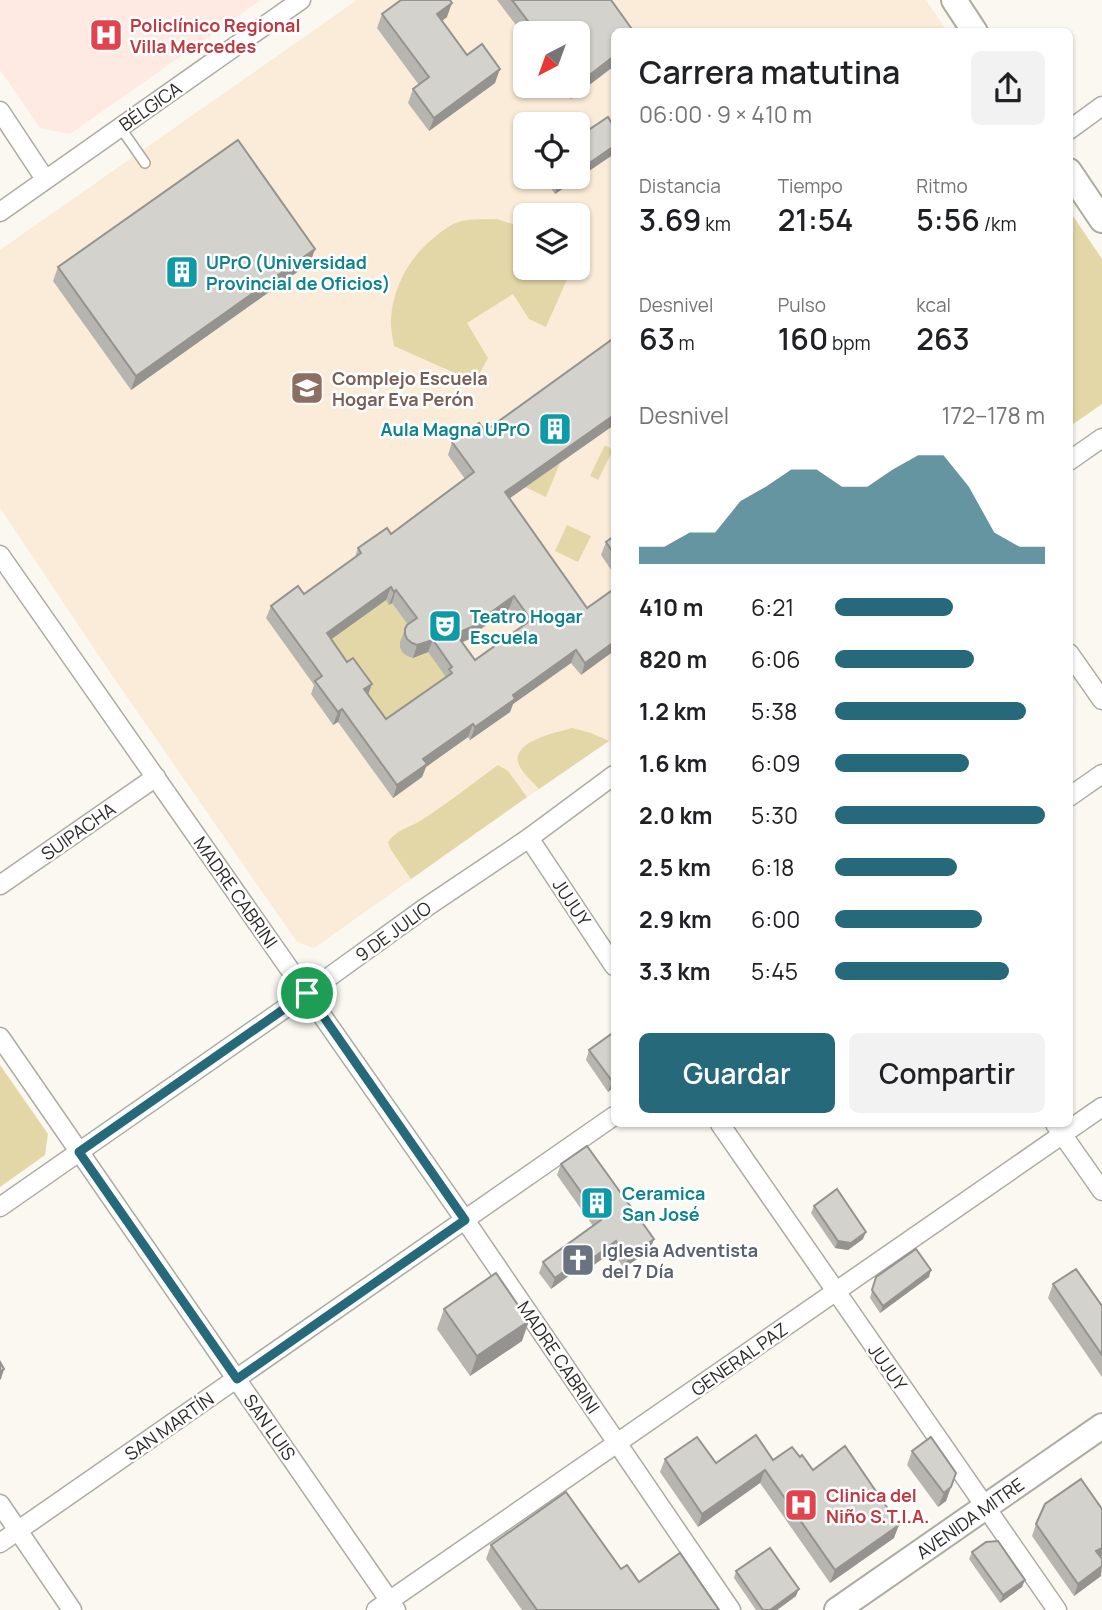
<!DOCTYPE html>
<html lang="es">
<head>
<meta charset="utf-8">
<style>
	:root { --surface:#fff; --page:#f2f2f2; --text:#202124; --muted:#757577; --accent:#26697b }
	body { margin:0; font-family:Manrope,sans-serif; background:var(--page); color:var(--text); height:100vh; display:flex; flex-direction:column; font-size:26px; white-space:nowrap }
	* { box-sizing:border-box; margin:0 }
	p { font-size:23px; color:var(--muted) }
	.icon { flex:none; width:38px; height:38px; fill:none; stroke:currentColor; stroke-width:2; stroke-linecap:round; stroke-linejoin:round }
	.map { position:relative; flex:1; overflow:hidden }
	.drawer { position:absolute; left:611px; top:28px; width:462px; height:1099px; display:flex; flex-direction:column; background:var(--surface); border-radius:10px; box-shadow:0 2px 5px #0004 }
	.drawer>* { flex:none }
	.needle { width:46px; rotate:221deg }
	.fabs { position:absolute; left:513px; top:21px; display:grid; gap:14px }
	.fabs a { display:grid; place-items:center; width:77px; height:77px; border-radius:10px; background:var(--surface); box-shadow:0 2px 5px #0004; font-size:35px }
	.pin { position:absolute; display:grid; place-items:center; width:60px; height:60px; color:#fff; margin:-30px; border:4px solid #fff; border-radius:50%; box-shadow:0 2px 7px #0007 }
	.round { display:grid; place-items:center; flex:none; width:74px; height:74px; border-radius:10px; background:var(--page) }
	.overview { display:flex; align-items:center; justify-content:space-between; height:119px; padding:0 28px }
	h1 { font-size:32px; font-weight:600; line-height:52px }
	.stats { display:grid; grid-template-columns:repeat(3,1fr); gap:10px; height:119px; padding:7px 28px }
	.stats div { display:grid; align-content:center }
	.stats b { font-size:30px; font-weight:600 }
	.stats small { font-size:19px; font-weight:400 }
	.stats p { font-size:19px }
	.chart { height:196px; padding:14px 28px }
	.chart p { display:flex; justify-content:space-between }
	.chart svg { width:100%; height:126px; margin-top:7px; fill:var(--accent); opacity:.7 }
	.cta { display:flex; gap:14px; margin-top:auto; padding:14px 28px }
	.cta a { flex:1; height:80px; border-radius:10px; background:var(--accent); color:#fff; font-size:28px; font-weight:600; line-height:80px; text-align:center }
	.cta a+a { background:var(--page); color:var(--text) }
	ul { padding:0 28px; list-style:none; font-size:23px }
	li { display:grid; grid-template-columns:112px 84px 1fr; align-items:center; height:52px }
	li i { height:18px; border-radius:9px; background:var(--accent) }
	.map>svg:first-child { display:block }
</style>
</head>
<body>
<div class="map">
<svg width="1102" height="1610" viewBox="0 0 1102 1610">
	<rect width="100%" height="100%" fill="#faf8f1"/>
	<path fill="#faecd8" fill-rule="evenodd" d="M357,0h569l21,31 -333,1v705l-102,71 -198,140 -17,-6 -181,-261 -116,-173v-258zM525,33h53v53h-53zM525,124h53v53h-53zM525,215h53v53h-53z"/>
	<path fill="#fee9e3" d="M0,0h261l-191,134 -30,-6 -40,-58z"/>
	<g fill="#e4d7a7">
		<path d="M1069,210l33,49v145l-33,23z"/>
		<path d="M497,219l28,9v40h47l-26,59 -17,-8 -16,-25 -46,29 21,35 -13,24 -81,-36c-1,-8 -4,-18 -3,-27 2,-33 19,-63 45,-83 6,-5 15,-12 23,-14 11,-4 26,-2 38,-3z"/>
		<path d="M605,445l8,5 -15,30 -8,-4z"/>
		<path d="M560,463l-14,34 -21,-10z"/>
		<path d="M567,525l24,11 -13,26 -23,-11z"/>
		<path d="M386,600l3,4 3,-1 56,76 -66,53 -60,-86z"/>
		<path d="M572,728l19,5 18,8 -70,48c-6,-7 -19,-18 -21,-27 -5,-21 40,-30 54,-34z"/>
		<path d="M498,765l10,6 19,26 -116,82 -20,-29 -3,-8c8,-12 20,-14 32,-21 27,-17 53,-38 78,-56z"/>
		<path d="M0,1065l48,69 -3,21 -45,32z"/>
	</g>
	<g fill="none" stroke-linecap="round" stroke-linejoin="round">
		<defs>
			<path id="lane" d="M120,127l25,36"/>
			<g id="street">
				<path d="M0,111l45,68"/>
				<path d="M1069,130l33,-24"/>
				<path d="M0,212l301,-212"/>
				<path d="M1069,461l33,-23"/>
				<path d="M0,555l465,665 266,390"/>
				<path d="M1069,653l33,47"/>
				<path d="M1069,797l33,-23"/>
				<path d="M529,838l85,128"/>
				<path d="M0,885l156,-108"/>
				<path d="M0,1037l396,573"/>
				<path d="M720,1124l337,486"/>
				<path d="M1055,1124l47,67"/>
				<path d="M0,1207l307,-214 115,-83 107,-72 85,-63"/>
				<path d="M0,1504l72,106"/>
				<path d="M0,1543l614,-427"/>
				<path d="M376,1610l726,-503"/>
			</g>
			<g id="secondary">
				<path d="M954,0l21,32"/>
				<path d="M1069,171l33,49"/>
				<path d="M837,1610l265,-184"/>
			</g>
		</defs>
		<use href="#lane" stroke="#acaba4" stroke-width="12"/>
		<use href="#street" stroke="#acaba4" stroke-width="21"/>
		<use href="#secondary" stroke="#acaba4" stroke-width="28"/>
		<use href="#lane" stroke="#fff" stroke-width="9"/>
		<use href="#street" stroke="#fff" stroke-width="18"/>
		<use href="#secondary" stroke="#fff" stroke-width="24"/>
	</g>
	<g fill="#b6b5af" fill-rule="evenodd">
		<path d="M497,0h114l3,32v34l-43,33 -10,-13h17v-53h-53v4z"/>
		<path d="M382,14l65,3 -5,4 25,34 28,28 -66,48 -21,-28 5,-14 6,-4 -42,-57z"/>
		<path d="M614,127v27l-59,40 -12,-17h35z"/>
		<path d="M315,249l-5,14 -179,127 -78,-109 5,-14z"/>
		<path d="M614,338v87l-105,73 78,110 27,-19 -33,86 -10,-12 -58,41 -3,8 -40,28 -2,-3 -42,30 -4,10 -29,21 -55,-76 -5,3 -22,-31 3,-9 -48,-67 5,-12 33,-12 51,-37 3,-9 33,-14 74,-55 -17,-24 4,-13 33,-11zM386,600l3,5 3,-2 16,22 -3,4 -5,13v5l2,5 5,4 6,2 15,-6 18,25 -60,42 -18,-25 4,-10 -25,-22 -16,-23zM509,609l13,18 -47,33 -13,-18 10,-4 6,-7z"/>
		<path d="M614,536v38l-13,-19 5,-13z"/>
		<path d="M614,1032v55l-6,5 -22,-32 3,-10z"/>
		<path d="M561,1164l89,86 -26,18 -12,-16 -31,22 -3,-5 -27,20 -12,-16 4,-11 50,-36 -36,-51z"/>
		<path d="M814,1206l49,33 -15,11 -13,-2 -24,-35z"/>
		<path d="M876,1277h53l-49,36 -10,-15z"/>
		<path d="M1053,1284l49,22v71l-54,-79z"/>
		<path d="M444,1309l78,32 -52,35 -33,-47z"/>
		<path d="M912,1451l44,22 -10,28 -8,6 -31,-42z"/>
		<path d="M800,1457l13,13 81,68 -64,45 -70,-100 -62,44 -38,-55 5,-13 51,4z"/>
		<path d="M1036,1524l65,33v19l-27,20 -42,-60z"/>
		<path d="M491,1545l130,24 18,13 80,28h-197l-36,-51z"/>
		<path d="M972,1552l50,35 -22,16 -31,-44z"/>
		<path d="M736,1571l60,25 -19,14h-21l-22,-32z"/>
	</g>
	<g fill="#94938f">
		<path d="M452,3l-5,14 -15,11 5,-14z"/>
		<path d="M614,56v10l-43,33 7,-15z"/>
		<path d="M500,69l-5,14 -66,48 5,-13z"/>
		<path d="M614,146v8l-59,40 3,-10 11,-7h9v-6z"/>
		<path d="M315,249l-5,14 -179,127 5,-14z"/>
		<path d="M614,415v10l-114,80 5,-13z"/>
		<path d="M391,587l-5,13 -64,46 5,-13z"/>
		<path d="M396,590l-4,13 -3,2 5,-13z"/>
		<path d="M514,596l-5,13 -31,22 -6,7 -21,9 5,-13 27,-16z"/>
		<path d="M433,640l-5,12 -15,6 4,-13z"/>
		<path d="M614,642v9l-33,24 4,-12z"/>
		<path d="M576,650l-5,13 -58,41 -3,8 -40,28 5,-13 38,-32z"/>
		<path d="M372,684l-5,13 -3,-8z"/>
		<path d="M342,709l-4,13 -5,3 5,-13z"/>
		<path d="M473,724l-5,13 -42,30 -4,10 -29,21 4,-13 26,-26z"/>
		<path d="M614,1080v7l-6,5 4,-11z"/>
		<path d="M866,1232l-3,7 -15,11 -13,-2 3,-7z"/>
		<path d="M654,1239l-4,11 -26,18 4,-10z"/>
		<path d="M616,1241l-4,11 -31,22 4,-10z"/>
		<path d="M581,1259l-3,10 -27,20 4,-11z"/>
		<path d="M931,1270l-2,7 -49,36 3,-7z"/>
		<path d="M529,1321l-7,20 -52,35 7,-20z"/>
		<path d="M4,1369l-3,10 -1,1v-8z"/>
		<path d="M765,1470l-5,13 -62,44 4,-13z"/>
		<path d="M951,1487l-5,14 -8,6 6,-14z"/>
		<path d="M899,1525l-5,13 -64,45 5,-13z"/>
		<path d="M1102,1548v8l-10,7 4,-12z"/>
		<path d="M1102,1566l-1,10 -27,20 4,-12z"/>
		<path d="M1025,1580l-3,7 -22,16 3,-8z"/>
		<path d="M799,1589l-3,7 -19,14h-7z"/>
	</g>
	<g fill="#d4d2cc" stroke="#94938f" stroke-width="2" fill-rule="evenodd">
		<path d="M401,0h49l2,3 -15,11 30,41 15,-11 18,25 -66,49 -21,-29 16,-12 -47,-63z"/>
		<path d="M512,0h99l23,32h-20v24l-36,28v-51h-41z"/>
		<path d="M608,117l6,10v19l-36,25v-34z"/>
		<path d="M238,140l77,109 -179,127 -78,-109z"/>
		<path d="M554,177h15l-11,7z"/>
		<path d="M614,338v77l-109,77 82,116 27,-19v53l-29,21 -9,-13 -63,45 2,4 -40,28 -2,-3 -50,35 4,5 -30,21 -55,-76 -4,3 -23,-31 7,-5 -51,-70 27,-20 6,8 57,-41 -3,-5 29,-20 4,6 83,-62 -22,-30 27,-19 6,8zM391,587l3,5 2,-2 21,28 -10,7 -2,4v5l2,5 5,4 5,2 16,-5 19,27 -3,2 3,4 -66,46 -22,-30 8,-5 -19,-26 -6,4 -20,-29zM514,596l17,24 -56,40 -19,-26 20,-9 7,-7z"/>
		<path d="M614,536v18l-8,-12z"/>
		<path d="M614,1032v48l-2,1 -23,-31z"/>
		<path d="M587,1146l67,93 -26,19 -12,-17 -31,23 -4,-5 -26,19 -12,-16 58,-42 -40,-56z"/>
		<path d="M837,1189l29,43 -15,11 -13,-2 -24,-35z"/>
		<path d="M916,1249l15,21 -48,36 -11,-16 4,-13z"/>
		<path d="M1076,1269l26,37v49l-49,-71z"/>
		<path d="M496,1273l33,48 -52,35 -33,-47z"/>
		<path d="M0,1362l4,7 -4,3z"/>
		<path d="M756,1435l17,25 19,-13 8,10 2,-2 11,15 32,-24 54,79 -64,45 -70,-100 -63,44 -37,-55 32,-22 19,26z"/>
		<path d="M931,1437l25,36 -5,14 -7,6 -32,-42z"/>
		<path d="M1081,1479l21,30v39l-6,3 6,8v7l-24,18 -42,-60 9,-20z"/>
		<path d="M566,1492l55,77 6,-4 12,17 41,-29 39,57h-182l-46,-65z"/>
		<path d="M998,1541l27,39 -22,15 -31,-43 14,-10z"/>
		<path d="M770,1548l29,41 -29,21h-7l-27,-39z"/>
	</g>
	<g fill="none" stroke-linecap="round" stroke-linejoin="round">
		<defs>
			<path id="route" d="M307,993l158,227 -228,159 -158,-227z"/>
		</defs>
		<use href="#route" stroke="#fff" stroke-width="14"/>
		<use href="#route" stroke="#26697b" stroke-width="9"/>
	</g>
	<defs>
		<symbol id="hospital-square" viewBox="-11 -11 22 22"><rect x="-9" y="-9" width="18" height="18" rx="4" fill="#e0444e" stroke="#fff"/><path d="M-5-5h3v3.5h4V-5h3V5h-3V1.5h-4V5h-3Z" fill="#fff"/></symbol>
		<symbol id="building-square" viewBox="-11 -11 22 22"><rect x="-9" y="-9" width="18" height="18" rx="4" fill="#0f9aa8" stroke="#fff"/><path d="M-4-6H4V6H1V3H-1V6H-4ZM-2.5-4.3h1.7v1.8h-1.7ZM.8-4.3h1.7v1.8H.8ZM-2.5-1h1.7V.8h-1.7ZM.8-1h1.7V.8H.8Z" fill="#fff"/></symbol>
		<symbol id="school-square" viewBox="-11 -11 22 22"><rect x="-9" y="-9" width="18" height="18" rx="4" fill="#8d6e63" stroke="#fff"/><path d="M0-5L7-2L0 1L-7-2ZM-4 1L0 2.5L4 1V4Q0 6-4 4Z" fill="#fff"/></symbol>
		<symbol id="theatre-square" viewBox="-11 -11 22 22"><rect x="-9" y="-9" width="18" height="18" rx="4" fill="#0f9aa8" stroke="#fff"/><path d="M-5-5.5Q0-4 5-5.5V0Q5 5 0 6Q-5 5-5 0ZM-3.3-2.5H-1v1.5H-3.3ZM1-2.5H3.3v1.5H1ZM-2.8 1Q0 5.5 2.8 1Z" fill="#fff"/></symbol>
		<symbol id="church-square" viewBox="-11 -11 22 22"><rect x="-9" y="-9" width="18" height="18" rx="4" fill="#6b7280" stroke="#fff"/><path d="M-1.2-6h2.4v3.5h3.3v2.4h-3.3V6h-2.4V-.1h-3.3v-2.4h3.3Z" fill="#fff"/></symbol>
	</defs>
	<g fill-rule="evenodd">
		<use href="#hospital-square" x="87" y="16" width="38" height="38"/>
		<use href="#building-square" x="163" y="253" width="38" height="38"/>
		<use href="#school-square" x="288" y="369" width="38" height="38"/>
		<use href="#building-square" x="536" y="410" width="38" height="38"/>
		<use href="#theatre-square" x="426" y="607" width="38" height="38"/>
		<use href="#building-square" x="578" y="1184" width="38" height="38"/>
		<use href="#church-square" x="559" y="1241" width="38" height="38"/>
		<use href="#hospital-square" x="782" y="1486" width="38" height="38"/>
	</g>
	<g text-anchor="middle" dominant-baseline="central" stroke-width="5" stroke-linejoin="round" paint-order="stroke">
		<g font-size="18" font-weight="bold" fill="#be3a42" stroke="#fff" text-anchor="start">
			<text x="130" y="25">Policlínico Regional<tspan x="130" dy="21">Villa Mercedes</tspan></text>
			<text x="826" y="1495">Clinica del<tspan x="826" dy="21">Niño S.T.I.A.</tspan></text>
		</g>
		<g font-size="18" fill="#2a2927" stroke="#fff">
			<text transform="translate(150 106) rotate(-35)">BÉLGICA</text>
			<text transform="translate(78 831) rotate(-35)">SUIPACHA</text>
			<text transform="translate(236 892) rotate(55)">MADRE CABRINI</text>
			<text transform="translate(572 902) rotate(56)">JUJUY</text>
			<text transform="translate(393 931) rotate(-36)">9 DE JULIO</text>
			<text transform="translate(559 1357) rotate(56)">MADRE CABRINI</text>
			<text transform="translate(739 1359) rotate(-35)">GENERAL PAZ</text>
			<text transform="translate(888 1367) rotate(55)">JUJUY</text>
			<text transform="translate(169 1426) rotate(-35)">SAN MARTÍN</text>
			<text transform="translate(270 1427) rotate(55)">SAN LUIS</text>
			<text transform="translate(970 1518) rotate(-35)">AVENIDA MITRE</text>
		</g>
		<g font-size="18" font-weight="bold" fill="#0d838f" stroke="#fff" text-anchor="start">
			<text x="206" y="262">UPrO (Universidad<tspan x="206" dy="21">Provincial de Oficios)</tspan></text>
			<text x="530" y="429" text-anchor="end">Aula Magna UPrO</text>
			<text x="470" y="616">Teatro Hogar<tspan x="470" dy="21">Escuela</tspan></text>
			<text x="622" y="1193">Ceramica<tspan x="622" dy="21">San José</tspan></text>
		</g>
		<g font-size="18" font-weight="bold" fill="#785e54" stroke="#fff" text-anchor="start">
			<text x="332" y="378">Complejo Escuela<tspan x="332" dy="21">Hogar Eva Perón</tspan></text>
		</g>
		<g font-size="18" font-weight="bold" fill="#5b616d" stroke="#fff" text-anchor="start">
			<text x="602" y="1250">Iglesia Adventista<tspan x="602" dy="21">del 7 Día</tspan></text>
		</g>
	</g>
</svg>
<div class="fabs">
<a><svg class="needle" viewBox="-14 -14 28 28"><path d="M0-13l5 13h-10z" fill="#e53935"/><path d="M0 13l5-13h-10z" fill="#757577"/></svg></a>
<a><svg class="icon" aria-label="locate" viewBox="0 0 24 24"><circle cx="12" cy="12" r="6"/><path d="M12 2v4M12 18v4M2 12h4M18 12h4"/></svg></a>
<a><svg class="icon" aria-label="layers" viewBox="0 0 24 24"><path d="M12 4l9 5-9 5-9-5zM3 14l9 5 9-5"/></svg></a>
</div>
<div class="pin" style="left:307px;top:993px;background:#1e9e55"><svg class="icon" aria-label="arrive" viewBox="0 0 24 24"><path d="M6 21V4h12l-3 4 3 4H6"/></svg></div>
<section class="drawer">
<div class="overview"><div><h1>Carrera matutina</h1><p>06:00 · 9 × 410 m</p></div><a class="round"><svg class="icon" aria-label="share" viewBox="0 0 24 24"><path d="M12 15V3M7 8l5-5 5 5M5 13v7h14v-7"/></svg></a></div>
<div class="stats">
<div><p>Distancia</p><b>3.69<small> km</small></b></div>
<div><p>Tiempo</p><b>21:54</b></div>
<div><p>Ritmo</p><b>5:56<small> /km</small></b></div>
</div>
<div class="stats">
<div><p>Desnivel</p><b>63<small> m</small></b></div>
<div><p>Pulso</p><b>160<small> bpm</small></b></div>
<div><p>kcal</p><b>263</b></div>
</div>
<div class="chart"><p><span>Desnivel</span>172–178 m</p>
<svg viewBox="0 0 160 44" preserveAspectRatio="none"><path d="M0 44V38L10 38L20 33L30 33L40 22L50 17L60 11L70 11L80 17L90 17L100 11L110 6L120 6L130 17L140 33L150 38L160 38V44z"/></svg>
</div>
<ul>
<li><b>410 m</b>6:21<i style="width:56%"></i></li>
<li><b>820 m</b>6:06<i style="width:66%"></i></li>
<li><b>1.2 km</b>5:38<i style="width:91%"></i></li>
<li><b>1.6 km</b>6:09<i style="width:64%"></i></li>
<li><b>2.0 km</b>5:30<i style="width:100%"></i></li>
<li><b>2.5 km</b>6:18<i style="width:58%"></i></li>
<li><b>2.9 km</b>6:00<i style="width:70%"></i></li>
<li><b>3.3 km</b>5:45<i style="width:83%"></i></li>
</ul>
<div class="cta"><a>Guardar</a><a>Compartir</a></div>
</section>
</div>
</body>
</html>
